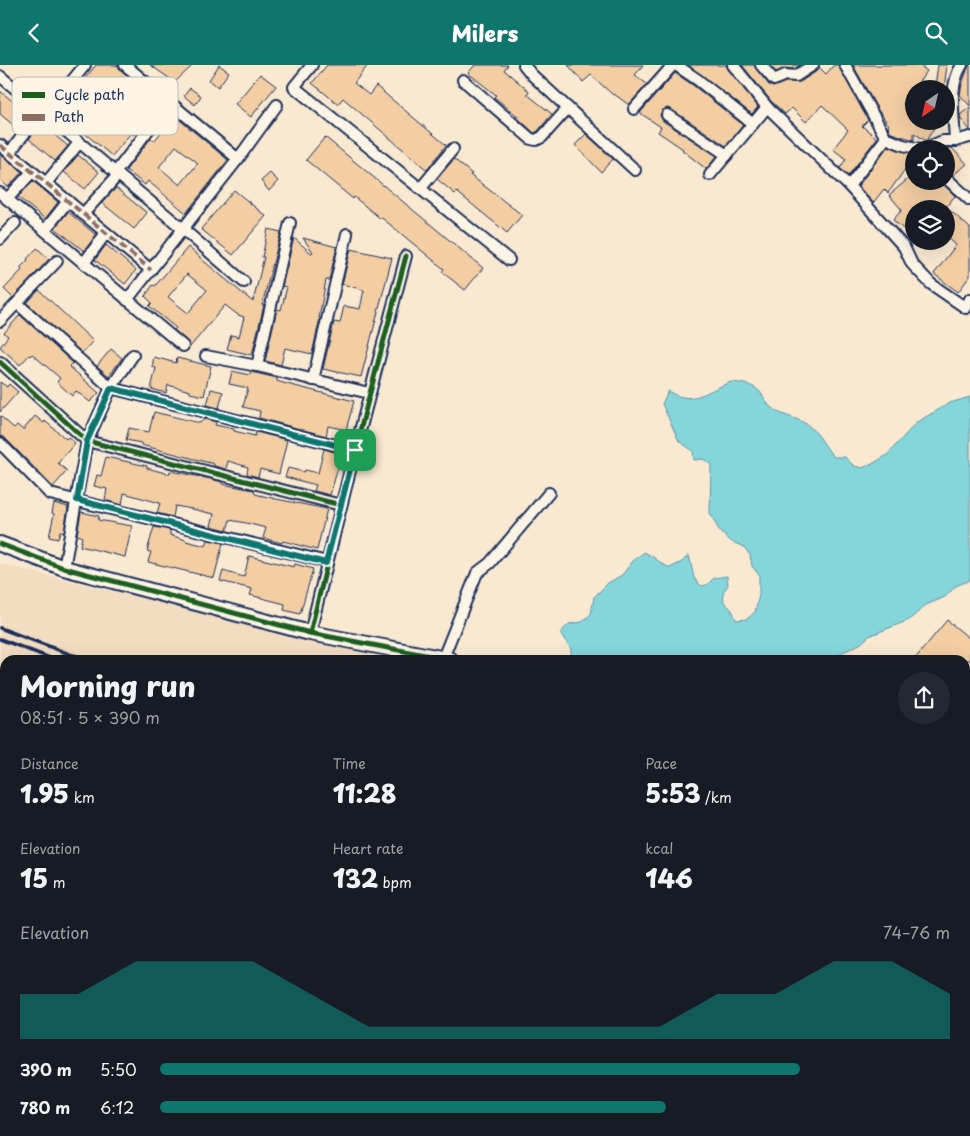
<!DOCTYPE html>
<html lang="en">
<head>
<meta charset="utf-8">
<style>
	:root { --surface:#171b24; --page:#242831; --text:#f1f3f6; --muted:#9ea1a6; --accent:#0f766e }
	body { margin:0; font-family:"Playpen Sans",sans-serif; background:var(--page); color:var(--text); height:100vh; display:flex; flex-direction:column; font-size:19px; white-space:nowrap }
	* { box-sizing:border-box; margin:0 }
	p { font-size:16px; color:var(--muted) }
	.icon { flex:none; width:28px; height:28px; fill:none; stroke:currentColor; stroke-width:2; stroke-linecap:round; stroke-linejoin:round }
	.map { position:relative; flex:1; overflow:hidden }
	.details { position:absolute; left:0px; top:590px; width:970px; height:481px; display:flex; flex-direction:column; background:var(--surface); border-radius:15px 15px 0 0; box-shadow:0 5px 20px #0002 }
	.details>* { flex:none }
	.needle { width:32px; rotate:214deg }
	.buttons { position:absolute; left:905px; top:15px; display:grid; gap:10px }
	.buttons a { display:grid; place-items:center; width:50px; height:50px; border-radius:50%; background:var(--surface); box-shadow:0 5px 20px #0002; font-size:25px }
	.pin { position:absolute; display:grid; place-items:center; width:42px; height:42px; color:#fff; margin:-21px; border-radius:10px; box-shadow:0 2px 8px #0006 }
	.round { display:grid; place-items:center; flex:none; width:52px; height:52px; border-radius:26px; background:var(--page) }
	.overview { display:flex; align-items:center; justify-content:space-between; height:85px; padding:0 20px }
	h1 { font-size:28px; font-weight:800; line-height:38px }
	.stats { display:grid; grid-template-columns:repeat(3,1fr); gap:8px; height:85px; padding:5px 20px }
	.stats div { display:grid; align-content:center }
	.stats b { font-size:25px; font-weight:800 }
	.stats small { font-size:14px; font-weight:400 }
	.stats p { font-size:14px }
	.chart { height:140px; padding:10px 20px }
	.chart p { display:flex; justify-content:space-between }
	.chart svg { width:100%; height:90px; margin-top:5px; fill:var(--accent); opacity:.7 }
	ul { padding:0 20px; list-style:none; font-size:16px }
	li { display:grid; grid-template-columns:80px 60px 1fr; align-items:center; height:38px }
	li i { height:12px; border-radius:6px; background:var(--accent) }
	header { display:flex; justify-content:space-between; align-items:center; height:65px; padding:0 20px; background:var(--accent); color:#fff; font-size:22px; font-weight:800 }
	.map>svg:first-child { display:block }
</style>
</head>
<body>
<header><svg class="icon" aria-label="back" viewBox="0 0 24 24"><path d="M15 5l-7 7 7 7"/></svg>Milers<svg class="icon" aria-label="search" viewBox="0 0 24 24"><circle cx="10" cy="10" r="6"/><path d="M15 15l6 6"/></svg></header>
<div class="map">
<svg width="970" height="1071" viewBox="0 0 970 1071">
	<rect width="100%" height="100%" fill="#f9e9d1"/>
	<filter id="ink" filterUnits="userSpaceOnUse"><feTurbulence type="fractalNoise" baseFrequency=".02" numOctaves="2"/><feDisplacementMap in="SourceGraphic" scale="10" xChannelSelector="R" yChannelSelector="G"/><feConvolveMatrix kernelMatrix="1 2 1 2 8 2 1 2 1" color-interpolation-filters="sRGB"/></filter>
	<g filter="url(#ink)">
		<g fill="#f3ddc1">
			<path d="M0,499l313,76 103,20h-411v29l-5,-1z"/>
			<path d="M965,687l5,1v83l-5,-1z"/>
		</g>
		<path fill="#cfeaa0" stroke="#758c7f" d="M0,769l5,3v294h231l-11,5h-225z"/>
		<path fill="#85d6db" stroke="#5b93a9" d="M731,317c9,1 22,2 29,10 6,7 7,15 18,20 11,6 22,6 32,15 11,9 15,21 24,30h11l9,9 8,2 12,-5 13,-8 30,-33 33,-19 20,-6v183l-14,6 -11,11 -19,8 -17,15 -40,16 -9,8 -21,10 -9,6h-252l-7,-4v-7l-11,-16 9,-9 13,-2 9,-8 3,-17 14,-14 14,-8 10,-13 12,-10c10,4 16,12 26,16l12,-6 7,-7 5,23 7,8 6,-1 7,-7 13,-2 1,9 -5,7 1,10 8,8 4,10 11,-1 8,-7 4,-17v-20l-7,-9 -2,-11 -7,-9 -11,-4 -12,-10 -10,-19 1,-49 -8,-5 -9,1 -1,-9 -14,-10 -17,-37 6,-13c25,16 39,-1 63,-9z"/>
		<g fill="#f3cea3" stroke="#1b2f5e" fill-rule="evenodd">
			<path d="M96,0h21l4,5 39,33 -27,32 -2,-2 -19,23 -54,-45zM107,21l22,18 -18,23 -23,-18z"/>
			<path d="M150,0h43l-18,17z"/>
			<path d="M219,0l10,7 -11,15 -9,-7z"/>
			<path d="M327,0h41l-14,18 15,12 7,-9 70,59 -19,25 -84,-72 -5,6 -26,-21z"/>
			<path d="M475,0h33l-4,5 25,21 -2,3 25,20 -14,17 -4,2 -15,-14 1,-1 -26,-21 2,-2 -28,-22z"/>
			<path d="M568,0h75l-8,10 12,9 -18,21 -15,-11 -1,1 -22,-20 -8,7z"/>
			<path d="M688,0h38l2,4 30,38 -6,7z"/>
			<path d="M742,0h12l2,4 13,16 4,2 13,-5h14l17,-11 2,-4 7,7 8,-9h4l30,55 -6,6 15,12 -29,38 -8,-8 6,-9 -13,-10 15,-19 -26,-25 -16,17 -14,-14 -7,6 -14,-13z"/>
			<path d="M770,0h30l-6,4 -9,-1 -9,4z"/>
			<path d="M853,0h66l8,6 -24,33 10,7 -1,2 2,2v6h9l11,7 -8,13 -12,-8v7l-23,-7 -3,-6 1,-2 -11,-15z"/>
			<path d="M938,0h9l-3,24h-5l-4,-3z"/>
			<path d="M969,0h1v41l-10,-11 2,-11z"/>
			<path d="M675,8l19,13 49,39 -17,21 -55,-37 -4,-1 -5,3 -2,4 3,6 54,35 -11,13 -24,-19 1,-1 -25,-17 3,-5 -21,-14z"/>
			<path d="M260,9l16,12 -25,31 -16,-13z"/>
			<path d="M190,23l11,8 -6,9 -11,-9z"/>
			<path d="M0,26l30,24 -11,15 -19,-16z"/>
			<path d="M970,42v23l-10,-12v-3z"/>
			<path d="M175,51l53,44 -42,53 -38,-32 -3,4 -19,-15 25,-32 3,3zM176,81l22,17 -18,22 -21,-18z"/>
			<path d="M41,59l27,22 -13,15 -26,-22z"/>
			<path d="M586,69l27,25 -12,13 -26,-27z"/>
			<path d="M325,72l158,131 -18,22 -23,-18 2,-3 -62,-51 -1,1 -27,-22 -1,2 -47,-39z"/>
			<path d="M888,81l26,8v3l-26,36 -4,-4 -11,14 -15,-17z"/>
			<path d="M946,83h6l15,16 -14,11 -7,-4z"/>
			<path d="M0,89l22,18 -14,15 -8,-7z"/>
			<path d="M78,90l21,17 -14,17 -21,-17z"/>
			<path d="M454,94l18,15 -2,1 52,40 -15,18 -50,-41 -2,2 -18,-15z"/>
			<path d="M270,108l8,8 -9,10 -8,-10z"/>
			<path d="M914,109v7h26l15,15 -11,13h-30v29l-21,-18 9,-10 -13,-15z"/>
			<path d="M33,116l25,21 -13,17 -27,-22z"/>
			<path d="M116,123l31,25 -13,16 -32,-26z"/>
			<path d="M234,125l32,26 -33,39 -32,-26z"/>
			<path d="M946,142l24,21v48l-12,16 -24,-18 22,-29 -10,-9z"/>
			<path d="M68,147l28,23 -12,16 -29,-23z"/>
			<path d="M268,164l13,3 -19,73h2l-12,50 -25,-6 4,-14 8,2 5,-20 -6,-2 -13,-10 -35,42 -3,-6 -13,-11 2,-2 -27,-22 3,-3 -7,-7 8,-11 2,1 33,-39 12,10v1l53,44 11,-45h-2zM187,209l20,16 -19,23 -20,-16z"/>
			<path d="M294,173l17,15 2,-1 -10,-14 34,9 -8,33h-3l-7,38h1l-8,36 -27,-6 -4,17 -16,-4 12,-52 4,1 6,-23 -5,-1z"/>
			<path d="M106,180l30,25 -11,14 -30,-24z"/>
			<path d="M37,183l12,11 -36,39 -9,-9 18,-19 -2,-2 8,-8 -1,-1z"/>
			<path d="M351,184l41,9 -31,119 -38,-8 11,-47 6,1 4,-17 16,3 4,-19 -22,-6z"/>
			<path d="M39,225l54,51 -11,12 -55,-50z"/>
			<path d="M20,250l53,48 -4,3 30,27 -9,9 -14,-11 -4,5 -15,-14 3,-4 -28,-24 -2,2 -1,-1 -9,10 -20,-18 8,-11 -4,-3z"/>
			<path d="M111,284l11,9 -13,18 -12,-10z"/>
			<path d="M154,292l22,6 1,-5 34,8 -7,30 -14,-3v-2l-22,-6 -2,8 -15,-4 5,-21 -4,-1z"/>
			<path d="M232,306l18,4 1,-3 26,6v3l6,2 71,18 -8,29 -18,-4 -2,10 -67,-18 1,-7 -17,-4 5,-19 -19,-4z"/>
			<path d="M0,317l7,5 2,-3 9,8 -18,20z"/>
			<path d="M211,324l12,3 -4,16 -12,-3z"/>
			<path d="M154,347l46,11 4,-4 12,3 -1,3 19,4v2l21,5 1,-4 31,8 -8,34 -19,-5 -2,8 -11,-3 1,-7 -20,-6 -2,8 -12,-3v-2l-73,-19v-2l-15,-3 3,-12 20,4z"/>
			<path d="M0,351l14,12 3,-3 6,5 12,-14 9,7 1,-2 21,18 2,-2 7,6 -17,20 9,8 -14,16 -48,-49 -5,-2z"/>
			<path d="M324,384l18,5 -12,41 -16,-4 2,-6 -31,-8 3,-9 16,4 1,-2 13,3z"/>
			<path d="M106,392l41,9v2l22,6 1,-3 41,8 11,3v2l32,6 1,4 21,5 51,10 -10,41 -34,-9 -1,2 -19,-5 3,-10 -20,-5 -16,-3 -3,10 -16,-4 3,-12 -22,-5 -17,-3 -2,11 -16,-4 3,-10 -36,-10 -2,12 -17,-5 2,-11 -13,-3 3,-11 4,1z"/>
			<path d="M54,438l14,4 -4,25 -4,-1 -2,8 -9,-2 5,-23 -2,-1z"/>
			<path d="M81,447l18,4 -1,4 34,6 -7,31 -45,-11 2,-9 -5,-2z"/>
			<path d="M154,462l16,3v5l16,5v1l20,5 2,-6 15,3 -9,35 -66,-16 3,-10 -4,-1z"/>
			<path d="M249,491l45,11 1,-3 18,5 -13,45 -16,-4 1,-6 -35,-9 2,-6 -32,-8 3,-10 21,6z"/>
			<path d="M947,555l23,19v21h-56z"/>
		</g>
		<g fill="none" stroke-linecap="round" stroke-linejoin="round">
			<defs>
				<g id="street">
					<path d="M125,0l113,94"/>
					<path d="M312,0l-18,22 215,173"/>
					<path d="M524,0l8,10 103,95"/>
					<path d="M676,0l22,15 55,44"/>
					<path d="M733,0l34,42 82,79 55,61 8,17 19,20 35,24 4,-9"/>
					<path d="M761,0l13,15 11,-5 11,1 17,-11"/>
					<path d="M845,0l41,73 17,7 18,4"/>
					<path d="M0,11l183,153 61,53"/>
					<path d="M463,15l68,59 5,1 6,-3 26,-29"/>
					<path d="M634,44l39,-44"/>
					<path d="M45,49l40,-49"/>
					<path d="M667,50l60,40"/>
					<path d="M955,76c-1,-24 -7,-55 7,-76"/>
					<path d="M0,80l151,125"/>
					<path d="M923,84l20,-8h12l15,-4"/>
					<path d="M10,87l32,-41"/>
					<path d="M115,108l55,-71"/>
					<path d="M710,110l57,-68"/>
					<path d="M946,113l24,22"/>
					<path d="M46,118l33,-40"/>
					<path d="M849,121l37,-48"/>
					<path d="M421,123l32,-39"/>
					<path d="M0,128l183,153"/>
					<path d="M7,134l25,-27"/>
					<path d="M83,149l35,-39"/>
					<path d="M45,165l23,-29"/>
					<path d="M0,174l15,-16"/>
					<path d="M84,198l22,-30"/>
					<path d="M127,235l111,-141 39,-54"/>
					<path d="M18,239l93,84 244,62"/>
					<path d="M0,256l57,-60"/>
					<path d="M206,291l51,10 112,27"/>
					<path d="M0,297l87,79 254,64"/>
					<path d="M257,301l33,-143"/>
					<path d="M313,315l34,-146"/>
					<path d="M0,378l50,51 277,68"/>
					<path d="M64,503l23,-127 24,-53 22,-33"/>
					<path d="M310,568l45,-183 51,-194"/>
					<path d="M443,593l34,-85 13,-10 59,-70"/>
					<path d="M965,894l5,1"/>
					<path d="M324,1066l3,5"/>
					<path d="M815,1066l5,5"/>
					<path d="M934,1066l4,5"/>
					<path d="M671,1070v1"/>
					<path d="M351,1071l1,-5"/>
					<path d="M390,1071l1,-5"/>
					<path d="M580,1071l1,-5"/>
					<path d="M880,1071l5,-5"/>
				</g>
				<g id="secondary">
					<path d="M0,479l64,24 246,65 141,27"/>
					<path d="M965,678l5,2"/>
					<path d="M0,756l5,1"/>
					<path d="M965,799l5,1"/>
					<path d="M250,1071l2,-5"/>
				</g>
			</defs>
			<use href="#street" stroke="#1b2f5e" stroke-width="14"/>
			<use href="#secondary" stroke="#1b2f5e" stroke-width="18"/>
			<use href="#street" stroke="#fcf5e5" stroke-width="10"/>
			<use href="#secondary" stroke="#fcf5e5" stroke-width="14"/>
			<g stroke="#1b2f5e" stroke-width="4">
				<path d="M0,563l72,27 19,5"/>
				<path d="M0,574l55,21"/>
				<path d="M965,729l5,1"/>
				<path d="M965,738h5"/>
			</g>
			<path stroke="#8d6e63" stroke-width="4" stroke-dasharray="8 4" stroke-linecap="butt" d="M0,80l151,125"/>
			<defs>
				<g id="cycleway">
					<path d="M0,297l87,79 254,64"/>
					<path d="M0,479l64,24 246,65 141,27"/>
					<path d="M310,568l45,-183 51,-194"/>
				</g>
			</defs>
			<use href="#cycleway" stroke="#fcf5e5" stroke-width="8"/>
			<use href="#cycleway" stroke="#1b5e20" stroke-width="5"/>
		</g>
	</g>
	<g fill="none" stroke-linecap="round" stroke-linejoin="round" filter="url(#ink)">
		<defs>
			<path id="route" d="M111,323l244,62 -29,113 -249,-63 10,-59z"/>
		</defs>
		<use href="#route" stroke="#fff" stroke-width="10"/>
		<use href="#route" stroke="#0f766e" stroke-width="6"/>
	</g>
	<rect x="12" y="12" width="166" height="58" rx="8" fill="#fcf5e5" stroke="#b8babc" stroke-width="1"/>
	<rect x="22" y="27" width="23" height="6" fill="#1b5e20"/>
	<rect x="22" y="49" width="23" height="7" fill="#8d6e63"/>
	<g font-size="14" fill="#1b2f5e">
		<text x="54" y="35">Cycle path</text>
		<text x="54" y="57">Path</text>
	</g>
</svg>
<div class="buttons">
<a><svg class="needle" viewBox="-14 -14 28 28"><path d="M0-13l5 13h-10z" fill="#e53935"/><path d="M0 13l5-13h-10z" fill="#9ea1a6"/></svg></a>
<a><svg class="icon" aria-label="locate" viewBox="0 0 24 24"><circle cx="12" cy="12" r="6"/><path d="M12 2v4M12 18v4M2 12h4M18 12h4"/></svg></a>
<a><svg class="icon" aria-label="layers" viewBox="0 0 24 24"><path d="M12 4l9 5-9 5-9-5zM3 14l9 5 9-5"/></svg></a>
</div>
<div class="pin" style="left:355px;top:385px;background:#1e9e55"><svg class="icon" aria-label="arrive" viewBox="0 0 24 24"><path d="M6 21V4h12l-3 4 3 4H6"/></svg></div>
<section class="details">
<div class="overview"><div><h1>Morning run</h1><p>08:51 · 5 × 390 m</p></div><a class="round"><svg class="icon" aria-label="share" viewBox="0 0 24 24"><path d="M12 15V3M7 8l5-5 5 5M5 13v7h14v-7"/></svg></a></div>
<div class="stats">
<div><p>Distance</p><b>1.95<small> km</small></b></div>
<div><p>Time</p><b>11:28</b></div>
<div><p>Pace</p><b>5:53<small> /km</small></b></div>
</div>
<div class="stats">
<div><p>Elevation</p><b>15<small> m</small></b></div>
<div><p>Heart rate</p><b>132<small> bpm</small></b></div>
<div><p>kcal</p><b>146</b></div>
</div>
<div class="chart"><p><span>Elevation</span>74–76 m</p>
<svg viewBox="0 0 160 44" preserveAspectRatio="none"><path d="M0 44V22L10 22L20 6L30 6L40 6L50 22L60 38L70 38L80 38L90 38L100 38L110 38L120 22L130 22L140 6L150 6L160 22V44z"/></svg>
</div>
<ul>
<li><b>390 m</b>5:50<i style="width:81%"></i></li>
<li><b>780 m</b>6:12<i style="width:64%"></i></li>
</ul>
</section>
</div>
</body>
</html>
